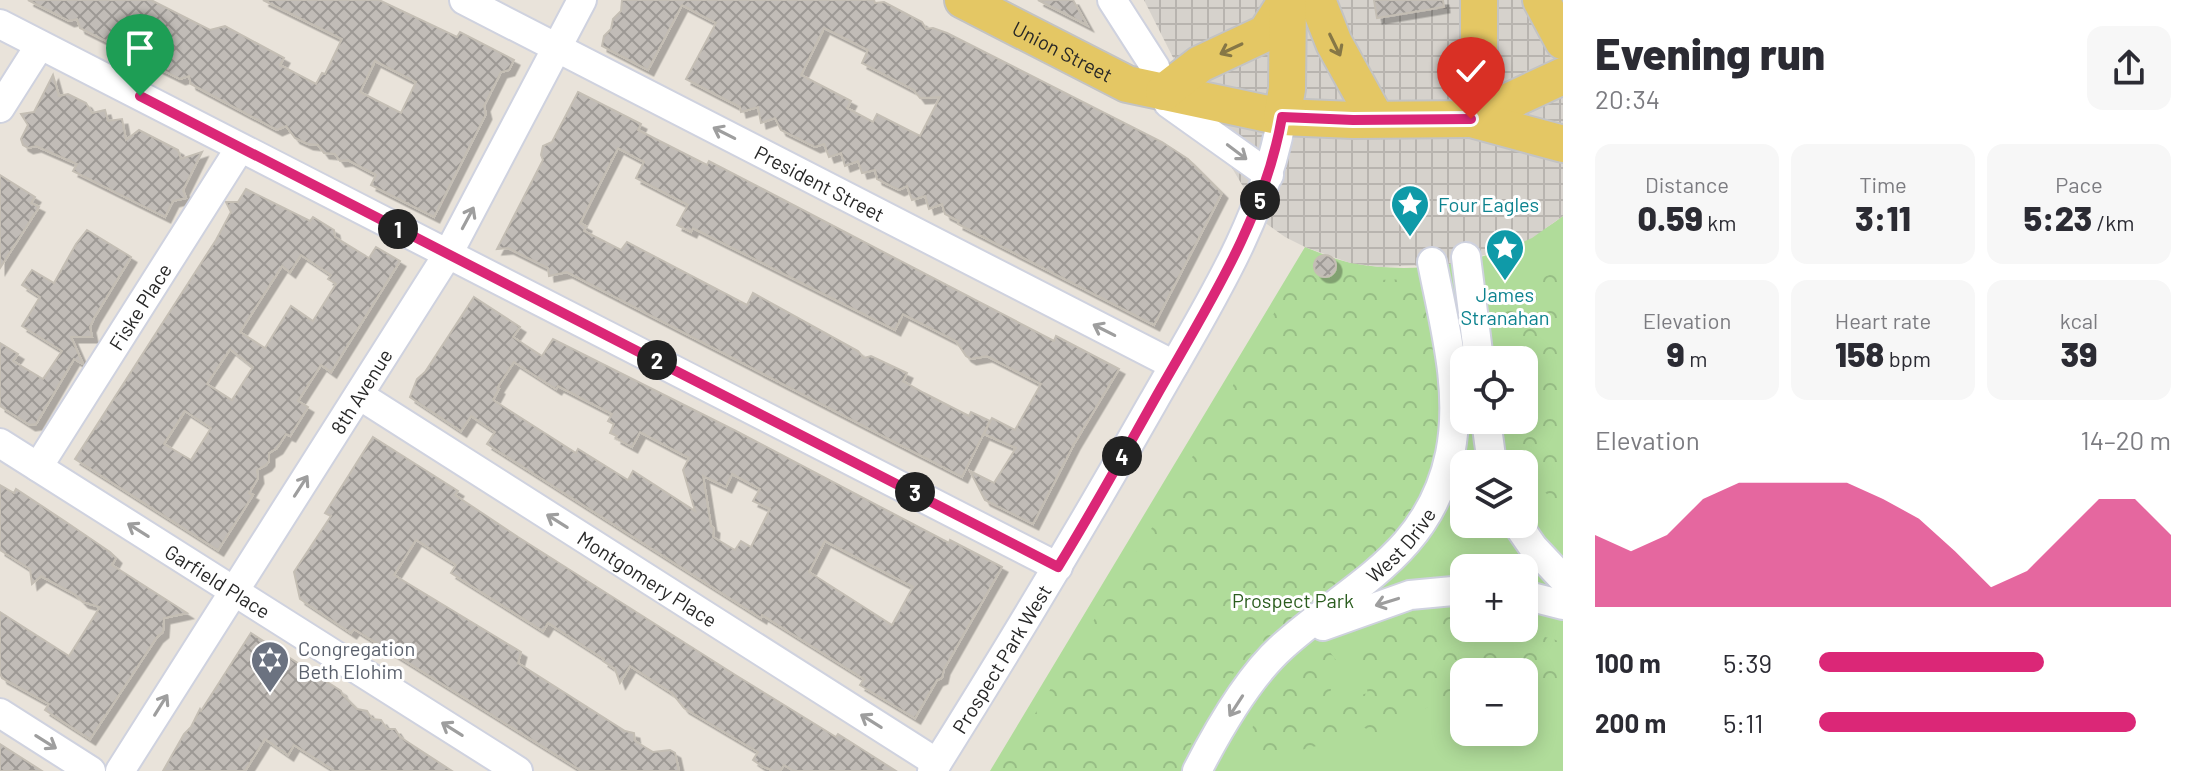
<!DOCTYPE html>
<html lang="en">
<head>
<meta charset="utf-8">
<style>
	:root { --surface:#fff; --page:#f7f7f7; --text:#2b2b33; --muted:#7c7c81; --accent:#db2777 }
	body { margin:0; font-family:Barlow,sans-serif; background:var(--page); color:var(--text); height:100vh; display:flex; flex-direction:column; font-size:30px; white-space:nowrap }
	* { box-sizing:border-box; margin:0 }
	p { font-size:26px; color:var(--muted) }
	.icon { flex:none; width:44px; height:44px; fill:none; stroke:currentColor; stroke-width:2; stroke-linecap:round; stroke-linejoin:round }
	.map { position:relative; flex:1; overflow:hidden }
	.sheet { display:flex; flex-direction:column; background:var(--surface); width:640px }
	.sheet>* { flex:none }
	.controls { position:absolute; left:1450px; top:346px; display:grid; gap:16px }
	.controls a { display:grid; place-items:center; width:88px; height:88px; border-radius:16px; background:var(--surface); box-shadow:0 4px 20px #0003; font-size:40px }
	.pin { position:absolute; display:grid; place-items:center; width:68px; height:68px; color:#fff; margin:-82px -34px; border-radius:50% 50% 50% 0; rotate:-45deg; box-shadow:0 0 8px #0007 }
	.pin .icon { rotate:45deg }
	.km { position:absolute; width:40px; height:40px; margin:-20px; border-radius:50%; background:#222; color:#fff; font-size:22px; line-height:40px; text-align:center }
	.round { display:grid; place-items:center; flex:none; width:84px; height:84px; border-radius:16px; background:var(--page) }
	.head { display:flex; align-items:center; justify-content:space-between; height:136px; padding:0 32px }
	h1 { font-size:44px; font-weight:800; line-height:60px }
	.metrics { display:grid; grid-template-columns:repeat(3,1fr); gap:12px; height:136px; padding:8px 32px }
	.metrics div { display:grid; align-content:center; border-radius:16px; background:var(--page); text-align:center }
	.metrics b { font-size:34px; font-weight:800 }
	.metrics small { font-size:22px; font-weight:400 }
	.metrics p { font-size:22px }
	.chart { height:224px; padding:16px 32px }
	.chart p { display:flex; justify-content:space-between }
	.chart svg { width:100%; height:144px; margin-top:8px; fill:var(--accent); opacity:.7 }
	ul { padding:0 32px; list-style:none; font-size:26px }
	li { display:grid; grid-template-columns:128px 96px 1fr; align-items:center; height:60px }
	li i { height:20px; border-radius:10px; background:var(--accent) }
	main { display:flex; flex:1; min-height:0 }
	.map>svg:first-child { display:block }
</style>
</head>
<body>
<main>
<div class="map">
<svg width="1563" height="771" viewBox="0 0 1563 771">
	<defs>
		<pattern id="forest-crowns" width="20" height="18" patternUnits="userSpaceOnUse" patternTransform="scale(2)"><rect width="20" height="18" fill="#b0dc9a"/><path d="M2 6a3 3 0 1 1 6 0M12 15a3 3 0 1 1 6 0" fill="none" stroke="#97bd85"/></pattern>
		<pattern id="plaza-grid" width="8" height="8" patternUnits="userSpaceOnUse" patternTransform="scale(2)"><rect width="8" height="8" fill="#d6d2cc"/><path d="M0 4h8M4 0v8" fill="none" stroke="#b8b4af"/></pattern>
		<pattern id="building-cross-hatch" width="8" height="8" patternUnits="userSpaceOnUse" patternTransform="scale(2)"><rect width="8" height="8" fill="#c1bcb7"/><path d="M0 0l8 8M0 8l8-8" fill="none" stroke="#9d9995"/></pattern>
		<filter id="shadow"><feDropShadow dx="5.5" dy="5.5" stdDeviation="0" flood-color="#0004"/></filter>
	</defs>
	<rect width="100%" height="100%" fill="#e9e3da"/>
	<path fill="#b0dc9a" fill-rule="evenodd" d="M1563,216v555h-573l315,-524c15,6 31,13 47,16 72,14 152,-2 211,-47zM1464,360h60v60h-60zM1464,464h60v60h-60zM1464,568h60v60h-60zM1464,672h60v60h-60z"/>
	<g fill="url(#forest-crowns)">
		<path d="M1563,257v262l-17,-26 -22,-9v-20h-6l-7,-35 1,-9h12v-60h-23v-38l-9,-20 3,-19 22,3 38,-13z"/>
		<path d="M1302,264l8,2 5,12 13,3 18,-7 27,6 46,-1c31,119 35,212 -66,298 -13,12 -31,20 -45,30 -19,14 -41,29 -57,46 -33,34 -53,76 -73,118h-179l154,-245z"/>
		<path d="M1416,609h48v19h60v-15l21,24 18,5v43l-39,5v-18h-60v25l-23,2 -60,36 -35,-15 -14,22c-26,6 -58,19 -83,8l5,-31 30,-33 43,-38 11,15 -8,30 11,7 27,-7 -9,-30 23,-44z"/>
	</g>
	<path fill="url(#plaza-grid)" d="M1144,0h419v216l-31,22 -25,11 -57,15 -70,3 -30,-4 -45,-16 -20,-10 -21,-15 -55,-93z"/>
	<g fill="url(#building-cross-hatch)" stroke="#c4beb4" stroke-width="2" fill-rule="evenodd" filter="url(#shadow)">
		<path d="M28,0h123l59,30 15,-4 59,32 -4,7 36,19 6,-11 3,1 17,-35 -79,-39h116l78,37 3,-5 54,28 -5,10 -8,2 -17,34 2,8 -52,103 -63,-32 5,-10 -28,-15 -8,1 -5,-7 -11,-1 -6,-8 -10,-1 -13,-6 -9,-12 -9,4 -86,-46 -2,-8 -9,3 -36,-18 -4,-10 -8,3 -52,-26 -3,-9 -8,2zM375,61l41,21 -15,31 -41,-21z"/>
		<path d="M622,0h252l1,3 9,-1 38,20 4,7 7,-1 14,5 215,109 26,17 34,34 -68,132 -196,-101 1,-3 -14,-7 -3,-10 -13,5 -4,-13 -13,4 -5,-14 -8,4 -22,-11 -2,-9 -13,3 -4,-12 -13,5 -4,-13 -12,4 -5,-13 -9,3 -34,-17 -6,-12 -14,5 -3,-16 -17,5 -1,-5 -54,-28 30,-56 -34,-18 -34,65 -46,-24 2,-10 7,-7 2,-10 8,-8zM824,28l44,22 -6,13 52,27 6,8 20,-1 -20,39 -43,-22 -4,8 -26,-14 4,-7 -50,-26z"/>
		<path d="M1038,0h35l14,25z"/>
		<path d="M1374,0h69l1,7 -67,11z"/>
		<path d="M53,75l6,21 9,-2 18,9 6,10 13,-3 3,11 14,-2 4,21 13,-10 39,20 3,9 21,-7 -19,38 3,8 -13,3 -8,16 -92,-46 4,-7 -41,-18 -8,2 -5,-3 -2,-6 7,-14 -7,-11 13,-2z"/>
		<path d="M578,92l63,32 -3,6 69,35 2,-4 345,180 2,-5 63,33 -45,75 -41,80 -48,-24 -15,-29 24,12 22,-35 -32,-14 8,-16 23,12 26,-46 -54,-28 -16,3 -5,-3 -10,-15 -53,-27 -8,16 -202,-102 -2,4 -14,-7 11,-20 -52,-27 8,-16 -26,-14 -38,75 6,3 -2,5 37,19 6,-8 120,63 6,-12 105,58 6,7 7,-2 36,17 -4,8 21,12 45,23 2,-4 19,9 -28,56 -395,-205 -18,4 -1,-8 -40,-20 -11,1 46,-89 -2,-5 2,-9 9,-4z"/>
		<path d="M0,175l35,22 -4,6 8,4 -39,61z"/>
		<path d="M246,189l64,32 3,-4 21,13 1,7 34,21 7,-11 24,14 -69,111 -10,-7 -23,36 10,6 -18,29 -4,-2 -9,14 -8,5v8l-3,4 -9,5 1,8 -9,15 4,2 -35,55 -143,-91 141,-219 15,-28 -5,-10h12zM301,255l30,20 -3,4 8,5 -23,37 -22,-15 -26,42 -25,-16 42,-66 8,6zM230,349l23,18 -21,33 -25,-16zM185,411l26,17 -20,32 -27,-16z"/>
		<path d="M87,230l44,27 -37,61 -4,9 2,10h-21l12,27 -9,-5 -38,65 -6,1 -30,-19v-63l18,11 -5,7 30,18 19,-28 -40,-25 18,-29 -18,-12 10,-15 22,13 22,-39z"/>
		<circle cx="1325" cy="266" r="11"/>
		<path d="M474,297l46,30 -7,10 29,19 11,-17 183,92 213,112 1,-3 52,27 -58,102 -2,9 -5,2 -22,38 -55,-33 4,-6 -102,-64 -1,3 -274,-174 8,-12 -24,-16 -10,15 -51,-34 7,-18 8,-7zM514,362l42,27 2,-3 54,28 -4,7 6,3 -4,9 7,3 -1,2 16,9 8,-15 49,26 -6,12 12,41 -62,-40 -5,9 -50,-31 -2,4 -83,-53 6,-11 -2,-1zM732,474l28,15 -7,12 17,8 -19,38 -10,-6 -6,9 -22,-13 1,-9 -3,-2 -8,-50 23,11zM825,541l88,46 -21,38 -83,-53z"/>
		<path d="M373,437l85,54 -3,4 63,42 219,139 99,61 2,-3 58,37h-102l-10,-6 -4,6h-6l-12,-5 -9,-6 5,-8 -74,-44 -12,-15 -42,-27 -10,17 -5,-14 -12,-8 1,-2 -56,-36 -5,8 -92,-58 5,-8 -40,-25 -22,35 127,77 -3,11 107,68 9,2 1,8 18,11 17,-2 5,3 4,18h-97l-228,-142 -3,4 -51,-34 -6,-27 37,-56 -6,-3z"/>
		<path d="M0,485l14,8 2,-4 50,33 44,30 6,6 -4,7 75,48 -23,5 -1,14 -6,5 -67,102 -45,-29 4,-6 -47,-26 -2,-5v-61l69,44 31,-49 -17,-5 -7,-7 -35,-19 -9,8 -2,-15 -30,-19z"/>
		<path d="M251,633l90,58 1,3 15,15 10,2 5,8 9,1 6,9h8l5,8 52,34h-117l-41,-26 -6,10 -23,-16 -20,32h-82l21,-37 7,-7 9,-18 1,2z"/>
		<path d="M0,744l42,27h-42z"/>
	</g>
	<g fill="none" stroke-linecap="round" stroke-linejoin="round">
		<defs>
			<g id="minor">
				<path id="s1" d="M464,0l710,365"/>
				<path d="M1112,0l43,67 13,36 101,72"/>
				<path d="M0,24l1058,543"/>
				<path d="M0,108l40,-63"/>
				<path d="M1466,257l13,103"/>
				<path id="s2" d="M359,395l578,368"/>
				<path d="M1486,420l6,44"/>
				<path id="s3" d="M0,443l518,328"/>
				<path id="s4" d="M38,467l202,-319"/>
				<path d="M1517,524l16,23 30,32"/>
				<path d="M1524,595l39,10"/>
				<path d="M1323,626l87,-31 54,-5"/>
				<path d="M0,713l91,58"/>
				<path id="s5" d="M120,771l328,-517 134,-254"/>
				<path id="s6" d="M932,771c76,-121 150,-244 221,-369 51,-90 111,-181 129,-285"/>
				<path id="s7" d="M1197,771c21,-41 51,-94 86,-125 69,-62 146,-91 167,-192 13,-63 -6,-130 -18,-192"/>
			</g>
			<g id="major">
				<path id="s8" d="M963,0l164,84 155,33 71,3 118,-1 92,-43"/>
				<path d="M1317,0l17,43 42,76"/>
				<path d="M1541,0l22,41"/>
				<path d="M1164,92l36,-28 66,-31 21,-33"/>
				<path d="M1282,117l5,-28 1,-89"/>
				<path d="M1471,119l8,-38v-81"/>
				<path d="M1471,119l92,25"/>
			</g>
		</defs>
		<use href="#minor" stroke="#cfd2df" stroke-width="32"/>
		<use href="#major" stroke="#c3c3c3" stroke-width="40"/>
		<use href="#minor" stroke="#fff" stroke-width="28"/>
		<use href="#major" stroke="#e4c764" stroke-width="36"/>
	</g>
	<defs><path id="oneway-shaft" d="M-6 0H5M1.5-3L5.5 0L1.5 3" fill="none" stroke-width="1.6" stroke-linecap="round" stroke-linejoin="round" transform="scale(2)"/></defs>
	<g stroke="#867746">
		<use href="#oneway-shaft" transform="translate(1335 45) rotate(64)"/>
		<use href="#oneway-shaft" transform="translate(1231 49) rotate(155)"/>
	</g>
	<g stroke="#9e9e9e">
		<use href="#oneway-shaft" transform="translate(724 133) rotate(-153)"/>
		<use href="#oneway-shaft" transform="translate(1237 152) rotate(37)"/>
		<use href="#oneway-shaft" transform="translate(468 218) rotate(-62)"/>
		<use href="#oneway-shaft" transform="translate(1104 330) rotate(-153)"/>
		<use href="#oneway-shaft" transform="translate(301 486) rotate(-57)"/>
		<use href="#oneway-shaft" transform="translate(557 521) rotate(-148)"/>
		<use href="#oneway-shaft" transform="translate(138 530) rotate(-148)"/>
		<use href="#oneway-shaft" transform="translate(1387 602) rotate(163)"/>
		<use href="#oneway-shaft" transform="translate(161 705) rotate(-58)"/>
		<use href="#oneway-shaft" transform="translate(1236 706) rotate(123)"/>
		<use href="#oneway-shaft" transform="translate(871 721) rotate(-148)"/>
		<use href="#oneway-shaft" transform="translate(452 729) rotate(-148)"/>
		<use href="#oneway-shaft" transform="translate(46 742) rotate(32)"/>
	</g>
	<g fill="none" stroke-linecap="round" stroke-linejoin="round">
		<defs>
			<path id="route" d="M140,96l918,471c36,-58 69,-119 103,-179 49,-86 104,-172 121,-271l71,3 118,-1"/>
		</defs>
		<use href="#route" stroke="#fff" stroke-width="16"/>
		<use href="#route" stroke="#db2777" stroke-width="10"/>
	</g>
	<defs>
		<symbol id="sight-pin" viewBox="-11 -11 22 30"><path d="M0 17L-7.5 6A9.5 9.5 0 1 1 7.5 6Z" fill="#0f9aa8" stroke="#fff"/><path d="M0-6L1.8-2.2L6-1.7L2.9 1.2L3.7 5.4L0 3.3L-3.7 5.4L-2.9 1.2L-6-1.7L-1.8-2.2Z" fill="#fff"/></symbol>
		<symbol id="synagogue-pin" viewBox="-11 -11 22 30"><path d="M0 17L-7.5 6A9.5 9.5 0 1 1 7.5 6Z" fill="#6b7280" stroke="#fff"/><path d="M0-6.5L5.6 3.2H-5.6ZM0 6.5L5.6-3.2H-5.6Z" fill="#fff"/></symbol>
	</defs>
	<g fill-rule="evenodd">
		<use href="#sight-pin" x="1388" y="182" width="44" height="60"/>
		<use href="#sight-pin" x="1483" y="226" width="44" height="60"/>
		<use href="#synagogue-pin" x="248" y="638" width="44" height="60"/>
	</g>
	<g text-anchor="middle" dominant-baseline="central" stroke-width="6" stroke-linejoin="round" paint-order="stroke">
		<g font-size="20" fill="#272727" stroke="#fff">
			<text stroke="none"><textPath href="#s8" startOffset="112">Union Street</textPath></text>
			<text stroke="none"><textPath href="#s1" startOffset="400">President Street</textPath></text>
			<text stroke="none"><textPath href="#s4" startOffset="190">Fiske Place</textPath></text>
			<text stroke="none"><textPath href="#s5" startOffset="450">8th Avenue</textPath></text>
			<text stroke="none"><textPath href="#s7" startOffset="308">West Drive</textPath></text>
			<text stroke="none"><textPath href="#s2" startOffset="342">Montgomery Place</textPath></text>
			<text stroke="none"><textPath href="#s3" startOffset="258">Garfield Place</textPath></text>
			<text stroke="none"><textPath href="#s6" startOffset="132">Prospect Park West</textPath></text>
		</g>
		<g font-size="20" fill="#0d838f" stroke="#fff" text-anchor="start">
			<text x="1438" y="204">Four Eagles</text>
			<text x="1505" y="294" text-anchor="middle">James<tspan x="1505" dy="23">Stranahan</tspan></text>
		</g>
		<g font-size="20" fill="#2b5d1f" stroke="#fff">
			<text x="1293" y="600">Prospect Park</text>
		</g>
		<g font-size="20" fill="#5b616d" stroke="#fff" text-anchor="start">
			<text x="298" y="648">Congregation<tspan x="298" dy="23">Beth Elohim</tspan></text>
		</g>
	</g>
</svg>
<div class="controls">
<a><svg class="icon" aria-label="locate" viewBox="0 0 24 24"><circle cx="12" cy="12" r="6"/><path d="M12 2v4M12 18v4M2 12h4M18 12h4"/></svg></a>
<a><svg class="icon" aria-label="layers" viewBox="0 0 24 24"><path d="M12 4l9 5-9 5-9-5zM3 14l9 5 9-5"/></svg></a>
<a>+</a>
<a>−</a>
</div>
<div class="pin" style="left:140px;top:96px;background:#1e9e55"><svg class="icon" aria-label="arrive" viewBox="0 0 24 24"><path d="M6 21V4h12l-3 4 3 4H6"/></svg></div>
<div class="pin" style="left:1471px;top:119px;background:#d93025"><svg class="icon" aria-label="check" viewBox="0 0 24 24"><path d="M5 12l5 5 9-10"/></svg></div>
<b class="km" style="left:398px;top:229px">1</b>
<b class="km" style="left:657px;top:360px">2</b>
<b class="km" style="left:915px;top:492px">3</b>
<b class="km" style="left:1122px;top:456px">4</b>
<b class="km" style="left:1260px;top:200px">5</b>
</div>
<section class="sheet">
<div class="head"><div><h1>Evening run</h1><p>20:34</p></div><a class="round"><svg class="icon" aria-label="share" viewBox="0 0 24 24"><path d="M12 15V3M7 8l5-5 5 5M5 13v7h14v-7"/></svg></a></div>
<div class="metrics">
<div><p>Distance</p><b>0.59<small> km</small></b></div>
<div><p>Time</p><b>3:11</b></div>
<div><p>Pace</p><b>5:23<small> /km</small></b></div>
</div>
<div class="metrics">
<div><p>Elevation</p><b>9<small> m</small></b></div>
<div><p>Heart rate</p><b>158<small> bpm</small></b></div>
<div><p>kcal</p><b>39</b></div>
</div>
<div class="chart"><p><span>Elevation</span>14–20 m</p>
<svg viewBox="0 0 160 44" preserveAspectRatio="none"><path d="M0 44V22L10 27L20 22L30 11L40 6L50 6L60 6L70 6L80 11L90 17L100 27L110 38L120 33L130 22L140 11L150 11L160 22V44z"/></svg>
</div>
<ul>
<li><b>100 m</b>5:39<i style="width:64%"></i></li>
<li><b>200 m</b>5:11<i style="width:90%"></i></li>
</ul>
</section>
</main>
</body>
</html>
